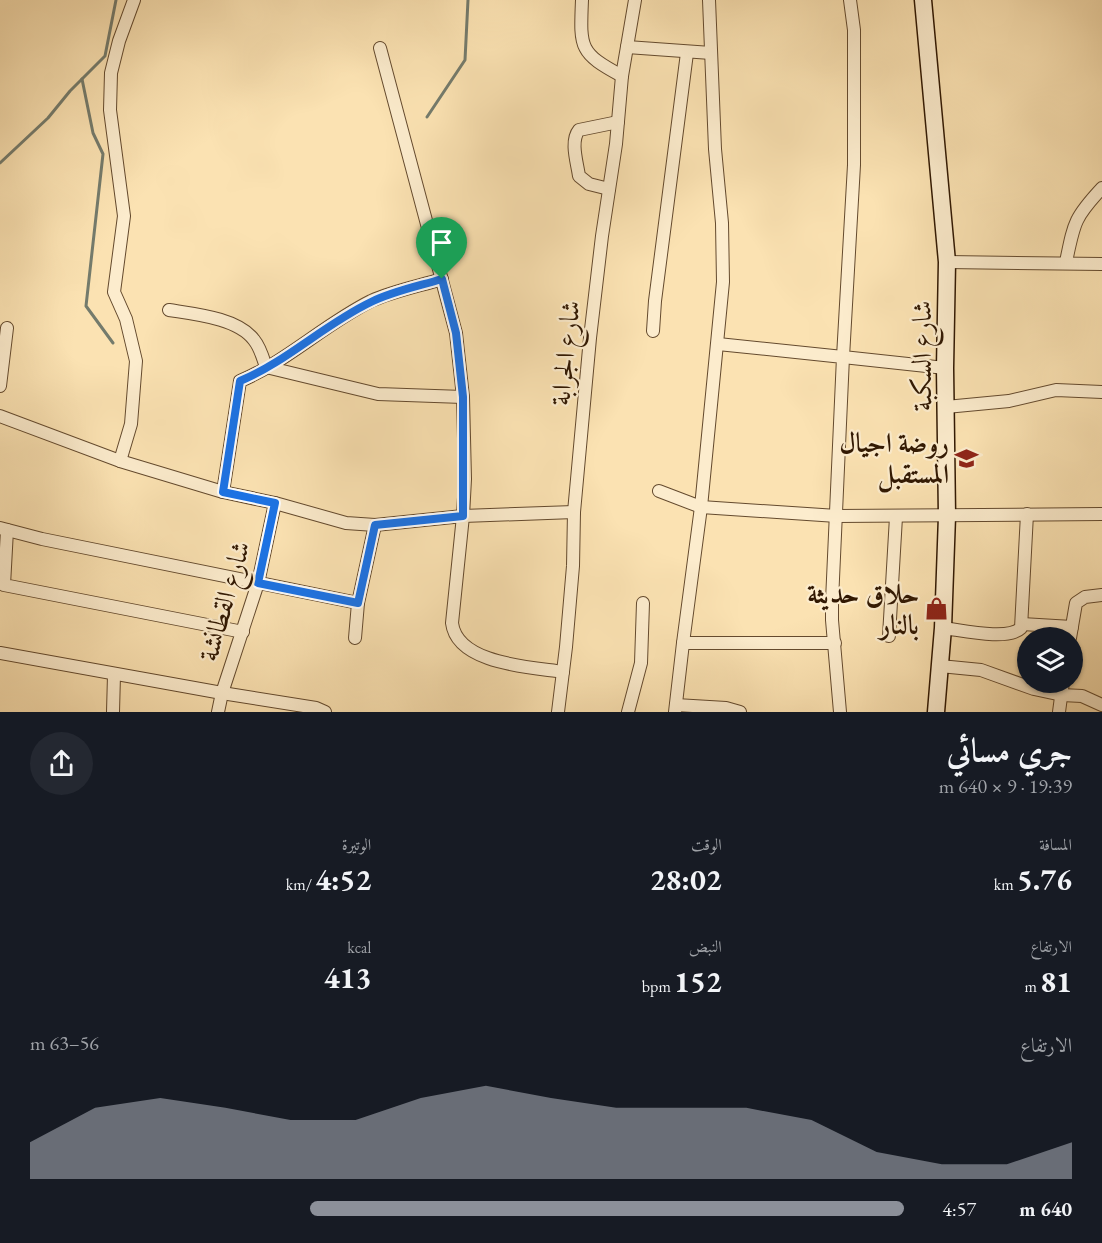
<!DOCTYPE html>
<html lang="ar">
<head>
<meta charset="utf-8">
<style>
	:root { --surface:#171b24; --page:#242831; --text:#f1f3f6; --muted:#9ea1a6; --accent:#8c9099 }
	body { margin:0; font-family:"EB Garamond",Amiri,serif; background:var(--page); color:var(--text); direction:rtl; height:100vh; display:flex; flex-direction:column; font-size:22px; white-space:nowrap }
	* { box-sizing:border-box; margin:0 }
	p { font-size:20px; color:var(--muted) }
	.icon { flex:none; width:33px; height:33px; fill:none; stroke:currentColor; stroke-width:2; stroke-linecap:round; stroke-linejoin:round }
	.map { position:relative; height:712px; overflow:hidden; direction:ltr }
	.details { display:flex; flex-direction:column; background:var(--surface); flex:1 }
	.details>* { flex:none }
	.fabs { position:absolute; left:1017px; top:627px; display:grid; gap:12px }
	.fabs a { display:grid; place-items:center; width:66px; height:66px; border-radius:50%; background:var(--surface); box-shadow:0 2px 4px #0004; font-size:30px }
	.pin { position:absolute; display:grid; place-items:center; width:51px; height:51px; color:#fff; margin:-62px -26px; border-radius:50% 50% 50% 0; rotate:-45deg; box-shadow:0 0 6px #0007 }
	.pin .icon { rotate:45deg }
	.round { display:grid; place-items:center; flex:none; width:63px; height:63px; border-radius:32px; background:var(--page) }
	.head { display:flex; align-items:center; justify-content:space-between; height:102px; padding:0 30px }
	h1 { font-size:33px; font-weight:700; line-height:45px }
	.figures { display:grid; grid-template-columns:repeat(3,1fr); gap:9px; height:102px; padding:6px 30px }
	.figures div { display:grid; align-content:center }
	.figures b { font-size:30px; font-weight:700 }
	.figures small { font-size:16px; font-weight:400 }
	.figures p { font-size:16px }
	.chart { height:168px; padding:12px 30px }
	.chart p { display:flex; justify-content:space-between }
	.chart svg { width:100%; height:108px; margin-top:6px; fill:var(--accent); opacity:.7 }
	ul { padding:0 30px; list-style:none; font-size:20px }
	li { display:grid; grid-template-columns:96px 72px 1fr; align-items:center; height:45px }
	li i { height:15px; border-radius:8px; background:var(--accent) }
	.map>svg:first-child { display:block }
</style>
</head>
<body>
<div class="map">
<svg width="1102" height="712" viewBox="0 0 1102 712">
	<rect width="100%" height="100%" fill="#fbe2b2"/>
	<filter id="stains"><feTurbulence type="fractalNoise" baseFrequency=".00333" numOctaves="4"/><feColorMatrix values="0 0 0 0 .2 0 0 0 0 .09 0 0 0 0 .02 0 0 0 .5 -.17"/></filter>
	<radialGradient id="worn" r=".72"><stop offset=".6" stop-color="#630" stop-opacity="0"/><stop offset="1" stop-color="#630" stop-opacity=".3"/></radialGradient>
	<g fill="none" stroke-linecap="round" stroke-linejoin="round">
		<g stroke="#747b6c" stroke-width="3">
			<path d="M82,79l11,54 10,21 -17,152 27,37"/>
			<path d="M427,117l38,-57 3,-60"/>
			<path d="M0,163l48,-45 22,-27 35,-35 11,-56"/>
		</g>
		<defs>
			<g id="minor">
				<path d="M582,0c-2,48 -3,53 40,76"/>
				<path d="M850,0l4,30v135l-11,192 102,11"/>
				<path d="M627,47l84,6"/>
				<path d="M380,48l76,285 7,64 2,82 -2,37 -11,107c5,41 78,44 111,49"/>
				<path d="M609,189l-20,-5 -10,-8c-2,-14 -9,-35 0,-46l39,-8"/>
				<path d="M947,262l155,2"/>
				<path d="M1066,262c8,-39 8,-44 36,-74"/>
				<path d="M169,310c25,4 69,8 85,30 6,7 9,18 12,27l112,27 85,3"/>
				<path d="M653,331l2,-30 32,-248"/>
				<path d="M718,344l125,13 -11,244v19l8,92"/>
				<path d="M0,386l7,-58"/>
				<path d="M946,407l63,-6 47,-11 46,2"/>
				<path d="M0,416l120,45 103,31 52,11 71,20 29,2 88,-9 111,-4"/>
				<path d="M120,461l11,-37 5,-63 -10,-42 -12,-27 10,-76 -14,-106 1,-37 8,-32 15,-41"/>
				<path d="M659,491l42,16 136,9 265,-2"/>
				<path d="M223,492l17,-111c46,-19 85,-57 131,-80 22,-10 48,-15 71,-22"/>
				<path d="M0,528l42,11 316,64"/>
				<path d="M7,530l-3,55 239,47"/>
				<path d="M1022,624l50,3"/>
				<path d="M943,628c18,2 65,13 78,0l6,-114"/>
				<path d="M889,636l7,-119"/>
				<path d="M355,638l3,-35 17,-78"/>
				<path d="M1070,638l6,-35 9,-6 17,-2"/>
				<path d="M683,643h152"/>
				<path d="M0,653l222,40 94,15 9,4"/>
				<path d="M940,666l41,4 53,19 28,6 20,1 20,9"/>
				<path d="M676,705l50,3 14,4"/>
				<path d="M113,712l1,-37"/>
				<path d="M218,712l4,-19 36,-110 17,-80"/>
				<path d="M558,712l8,-65 7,-81 1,-54 16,-174 12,-102 14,-92 6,-68 13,-76"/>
				<path d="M628,712l13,-49 2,-60"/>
				<path d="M675,712l8,-69 18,-136 22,-225 -1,-59 -7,-74 -6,-149"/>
				<path d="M1059,712l4,-30"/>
			</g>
			<path id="secondary" d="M923,0l24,262 -2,106 2,148 -4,112 -7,84"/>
		</defs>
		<use href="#minor" stroke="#644a2e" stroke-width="14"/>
		<use href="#secondary" stroke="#311802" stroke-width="19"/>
		<use href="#minor" stroke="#fceccd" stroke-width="12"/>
		<use href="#secondary" stroke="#fceccd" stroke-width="16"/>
	</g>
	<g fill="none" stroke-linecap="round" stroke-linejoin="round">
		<defs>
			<path id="route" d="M442,279l14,54 7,64v119l-88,9 -17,78 -100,-20 17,-80 -52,-11 17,-111c46,-19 85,-57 131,-79 22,-11 48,-16 71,-23z"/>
		</defs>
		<use href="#route" stroke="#fff" stroke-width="12"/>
		<use href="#route" stroke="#1a73e8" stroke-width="8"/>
	</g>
	<defs>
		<symbol id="school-bare" viewBox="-9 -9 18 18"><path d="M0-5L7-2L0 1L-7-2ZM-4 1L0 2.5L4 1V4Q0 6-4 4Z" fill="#8f2418" stroke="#fceccd" stroke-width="2.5" paint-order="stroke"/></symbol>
		<symbol id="shop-bare" viewBox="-9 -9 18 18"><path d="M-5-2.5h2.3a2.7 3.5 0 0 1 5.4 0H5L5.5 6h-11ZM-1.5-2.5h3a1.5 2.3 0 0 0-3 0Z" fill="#8f2418" stroke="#fceccd" stroke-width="2.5" paint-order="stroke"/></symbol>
	</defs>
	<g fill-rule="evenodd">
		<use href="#school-bare" x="950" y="442" width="33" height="33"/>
		<use href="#shop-bare" x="920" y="592" width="33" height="33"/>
	</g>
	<g text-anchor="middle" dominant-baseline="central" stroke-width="4.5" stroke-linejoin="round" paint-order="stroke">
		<g font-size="27" fill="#311802" stroke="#fceccd">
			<text transform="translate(565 353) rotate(-84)">شارع الجرابة</text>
			<text transform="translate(921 356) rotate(-90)">شارع السكبة</text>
			<text transform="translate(224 601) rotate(-74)">شارع القطانشة</text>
		</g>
		<g font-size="27" font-weight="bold" fill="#311802" stroke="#fceccd" text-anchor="end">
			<text x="949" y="442">روضة اجيال<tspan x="949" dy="31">المستقبل</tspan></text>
			<text x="919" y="593">حلاق حديثة<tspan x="919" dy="31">بالنار</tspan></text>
		</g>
	</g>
	<rect width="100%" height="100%" filter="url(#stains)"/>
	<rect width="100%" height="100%" fill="url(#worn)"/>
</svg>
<div class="fabs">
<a><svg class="icon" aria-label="layers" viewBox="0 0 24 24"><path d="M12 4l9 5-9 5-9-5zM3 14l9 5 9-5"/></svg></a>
</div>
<div class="pin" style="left:442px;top:279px;background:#1e9e55"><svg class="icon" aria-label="arrive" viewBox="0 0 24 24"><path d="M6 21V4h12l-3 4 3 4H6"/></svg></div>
</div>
<section class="details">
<div class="head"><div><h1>جري مسائي</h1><p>19:39 · 9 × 640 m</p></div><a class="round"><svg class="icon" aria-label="share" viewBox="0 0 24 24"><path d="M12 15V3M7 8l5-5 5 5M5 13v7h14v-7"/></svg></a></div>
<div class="figures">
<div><p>المسافة</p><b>5.76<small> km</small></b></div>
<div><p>الوقت</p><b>28:02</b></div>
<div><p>الوتيرة</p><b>4:52<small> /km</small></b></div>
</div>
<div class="figures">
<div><p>الارتفاع</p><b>81<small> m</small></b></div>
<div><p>النبض</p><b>152<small> bpm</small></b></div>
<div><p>kcal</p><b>413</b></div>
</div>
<div class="chart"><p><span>الارتفاع</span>56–63 m</p>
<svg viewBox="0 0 160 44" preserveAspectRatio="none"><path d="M0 44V29L10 15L20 11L30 15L40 20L50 20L60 11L70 6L80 11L90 15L100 15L110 15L120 20L130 33L140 38L150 38L160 29V44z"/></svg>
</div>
<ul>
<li><b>640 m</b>4:57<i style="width:68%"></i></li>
</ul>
</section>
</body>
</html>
